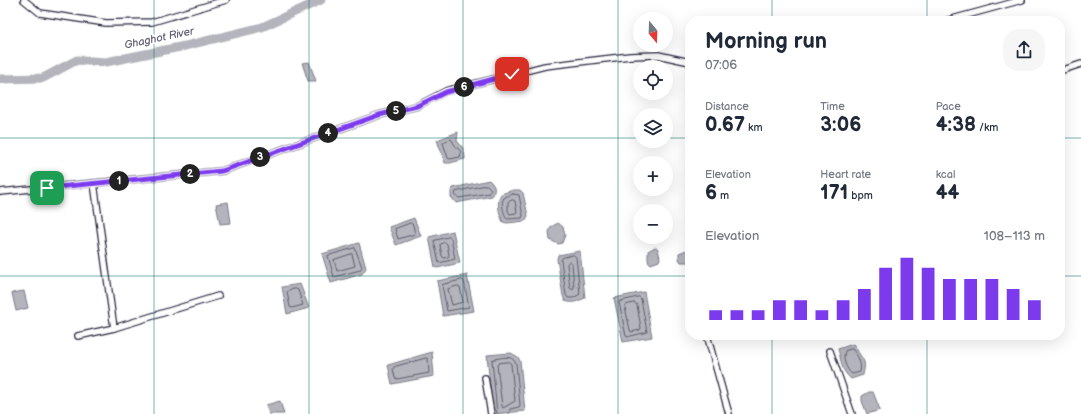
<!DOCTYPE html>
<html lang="en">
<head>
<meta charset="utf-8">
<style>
	:root { --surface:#fff; --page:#f6f6f7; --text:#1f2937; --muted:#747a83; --accent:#7c3aed }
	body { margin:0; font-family:"Balsamiq Sans",sans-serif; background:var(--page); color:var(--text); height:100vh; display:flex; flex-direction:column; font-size:15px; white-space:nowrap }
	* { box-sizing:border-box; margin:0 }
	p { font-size:13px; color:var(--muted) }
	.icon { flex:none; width:22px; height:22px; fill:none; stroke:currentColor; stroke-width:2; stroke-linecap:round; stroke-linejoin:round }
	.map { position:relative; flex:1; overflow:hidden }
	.details { position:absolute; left:685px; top:16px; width:380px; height:324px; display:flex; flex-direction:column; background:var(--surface); border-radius:16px; box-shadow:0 4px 16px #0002 }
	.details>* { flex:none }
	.needle { width:26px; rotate:161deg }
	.tools { position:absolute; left:633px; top:12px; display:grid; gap:8px }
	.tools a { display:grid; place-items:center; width:40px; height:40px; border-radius:50%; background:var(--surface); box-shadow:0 4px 16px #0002; font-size:20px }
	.pin { position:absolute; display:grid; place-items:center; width:34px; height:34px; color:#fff; margin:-17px; border-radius:8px; box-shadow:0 2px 6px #0006 }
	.km { position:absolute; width:20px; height:20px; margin:-10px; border-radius:50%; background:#222; color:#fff; font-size:11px; line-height:20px; text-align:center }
	.round { display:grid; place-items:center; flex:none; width:42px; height:42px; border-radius:16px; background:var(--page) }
	.overview { display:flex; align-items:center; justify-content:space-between; height:68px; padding:0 20px }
	h1 { font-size:22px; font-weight:700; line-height:30px }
	.figures { display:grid; grid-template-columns:repeat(3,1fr); gap:6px; height:68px; padding:4px 20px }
	.figures div { display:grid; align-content:center }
	.figures b { font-size:20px; font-weight:700 }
	.figures small { font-size:11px; font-weight:400 }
	.figures p { font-size:11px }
	.chart { height:112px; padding:8px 20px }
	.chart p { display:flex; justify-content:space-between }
	.chart svg { width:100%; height:72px; margin-top:4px; stroke:var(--accent); stroke-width:6 }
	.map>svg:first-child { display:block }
</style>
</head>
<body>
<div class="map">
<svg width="1081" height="414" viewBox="0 0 1081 414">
	<rect width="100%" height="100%" fill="#fff"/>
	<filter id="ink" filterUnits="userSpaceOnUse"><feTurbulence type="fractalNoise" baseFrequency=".025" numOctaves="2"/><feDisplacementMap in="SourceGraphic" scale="8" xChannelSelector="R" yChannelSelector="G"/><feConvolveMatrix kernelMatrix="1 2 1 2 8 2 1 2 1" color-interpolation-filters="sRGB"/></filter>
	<g filter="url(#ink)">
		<g fill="#b4b4bc" stroke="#7a7a88">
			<path d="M309,62l7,19h-8l-6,-18z"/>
			<path d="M458,132l-1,9c6,6 8,10 8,18l-15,4h-5l-8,-23z"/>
			<path d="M489,180c6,6 7,9 3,16l-36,7 -5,-6v-6l2,-3z"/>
			<path d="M513,190h7l3,3 5,23 -3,5 -18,2 -4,-1c-4,-9 -7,-19 -2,-28z"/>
			<path d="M228,202l3,21 -11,1 -4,-20z"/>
			<path d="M414,218l7,18 -25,9 -7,-18z"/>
			<path d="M558,223l5,4 2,8 -3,8 -4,1 -8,-4 -1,-8 2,-5z"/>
			<path d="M453,231l7,32 -23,5 -2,-1 -6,-30z"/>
			<path d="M359,243l7,25 -4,6 -31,9 -9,-29z"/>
			<path d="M655,247l3,2 2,9 -1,3 -8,3 -3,-3v-10z"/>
			<path d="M687,250h3v12h-9l-2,-3v-6z"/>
			<path d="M580,251l5,47c-7,3 -12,6 -20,3l-2,-5 -6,-37 1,-4z"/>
			<path d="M467,275l7,36 -31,5 -6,-35z"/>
			<path d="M300,284l9,24 -22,6 -5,-27z"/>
			<path d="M24,291l4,17 -12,3 -4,-18z"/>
			<path d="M644,292l8,45 -29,5 -9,-44z"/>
			<path d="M853,344c4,4 4,7 7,11 6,8 5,10 3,20l-12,4c-11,-10 -9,-17 -13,-30z"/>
			<path d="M432,352l2,24 -42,8 -4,-19z"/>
			<path d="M511,353l7,4 2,4 5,50 -32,3 -6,-59z"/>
			<path d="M869,392h4l7,18 -13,4 -5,-13v-5z"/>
			<path d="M280,401l4,13h-15l-3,-9z"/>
		</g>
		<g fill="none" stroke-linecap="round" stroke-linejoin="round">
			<g stroke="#5c5c6f" stroke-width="1">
				<path d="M450,139l2,1 2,4 7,8 -1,5 -10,2 -2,-1 -5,-15z"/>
				<path d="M487,185l4,4 -2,4 -30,5 -4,-3 1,-3z"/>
				<path d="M513,194l6,1 4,21 -1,2 -15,1c-3,-4 -7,-17 -3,-21 2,-2 7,-3 9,-4z"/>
				<path d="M513,200l2,1 2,11 -1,1 -6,1 -2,-3v-9z"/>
				<path d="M411,223l2,2 2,9 -17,5 -3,-10z"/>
				<path d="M449,237l2,1 4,21 -16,4 -5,-22z"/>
				<path d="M445,242l2,2 2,11 -1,2 -4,1 -2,-2 -2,-11z"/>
				<path d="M355,248l7,19 -2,3 -26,7 -6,-21z"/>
				<path d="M352,254l3,12 -18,5 -3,-11z"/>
				<path d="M574,255l2,2 4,37 -7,4h-5l-2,-3 -5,-35 1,-2z"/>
				<path d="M570,261l2,2 2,24 -1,3 -3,-2 -3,-24z"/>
				<path d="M462,280l2,1 5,26 -22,4 -5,-26z"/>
				<path d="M458,286l2,1 3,15 -11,3 -4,-16z"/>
				<path d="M296,289l2,1 5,15 -11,3 -2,-1 -3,-15 2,-2z"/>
				<path d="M639,297l2,2 6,33 -20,5 -1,-1 -7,-34z"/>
				<path d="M635,303l2,2 4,23 -1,2 -9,2 -1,-2 -5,-23 1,-2z"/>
				<path d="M852,349c6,6 10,15 8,23l-8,2c-6,-5 -10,-15 -7,-23z"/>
				<path d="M427,358l1,1 1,14 -32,6 -2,-1 -2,-9 1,-2z"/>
				<path d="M509,362l2,2 4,37 -12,7 -1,-2 -5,-41 2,-2z"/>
				<path d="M497,414l-5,-54 2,-1c8,-1 17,-5 22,4l4,42 -1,2 -9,2 -1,5"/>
			</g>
			<path stroke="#b4b4bc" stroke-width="9" d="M0,79l43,-1 34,-18 29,2 79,-16 77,-19 59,-27"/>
			<defs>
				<g id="minor">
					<path d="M24,0l16,13 66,10 46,-1 74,-22"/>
					<path d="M945,21l77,-21"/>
					<path d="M1060,71l21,-7"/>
					<path d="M94,183l20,145"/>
					<path d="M0,192l222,-21 157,-56 38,-9 29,-15 99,-25 85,-10 28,-1 32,7"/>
					<path d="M707,335l22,79"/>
					<path d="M78,336l36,-8 104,-32"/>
					<path d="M830,351l22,63"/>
					<path d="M485,378l6,36"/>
				</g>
			</defs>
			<use href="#minor" stroke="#22223b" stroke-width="8"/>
			<use href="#minor" stroke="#fff" stroke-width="5.5"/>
		</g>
	</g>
	<g fill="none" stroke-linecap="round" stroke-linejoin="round" filter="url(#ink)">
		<defs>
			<path id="route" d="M47,188l175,-17 157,-56 38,-9 29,-14 66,-18"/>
		</defs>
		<use href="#route" stroke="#fff" stroke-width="8"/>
		<use href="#route" stroke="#7c3aed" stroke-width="5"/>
	</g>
	<path fill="none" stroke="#0f766e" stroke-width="1" stroke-opacity="0.55" d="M154,0v414M309,0v414M463,0v414M618,0v414M772,0v21M927,0v21M0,138h640M666,138h24M1060,138h21M0,276h690M1060,276h21M772,335v79M927,335v79"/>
	<g text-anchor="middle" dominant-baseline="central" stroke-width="3.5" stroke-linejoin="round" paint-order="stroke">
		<g font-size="11" font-style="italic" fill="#5c5c6f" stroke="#fff">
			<text transform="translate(159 38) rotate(-12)">Ghaghot River</text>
		</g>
	</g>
</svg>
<div class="tools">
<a><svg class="needle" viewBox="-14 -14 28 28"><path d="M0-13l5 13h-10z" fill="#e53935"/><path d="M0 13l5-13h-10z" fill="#747a83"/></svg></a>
<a><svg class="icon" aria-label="locate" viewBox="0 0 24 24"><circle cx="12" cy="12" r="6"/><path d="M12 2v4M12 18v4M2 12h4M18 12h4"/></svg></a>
<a><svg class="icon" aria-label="layers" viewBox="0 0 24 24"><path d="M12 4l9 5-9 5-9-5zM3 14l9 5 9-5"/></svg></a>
<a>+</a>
<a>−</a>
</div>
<div class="pin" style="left:47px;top:188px;background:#1e9e55"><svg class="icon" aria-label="arrive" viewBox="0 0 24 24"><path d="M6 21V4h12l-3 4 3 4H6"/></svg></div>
<div class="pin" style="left:512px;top:74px;background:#d93025"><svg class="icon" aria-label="check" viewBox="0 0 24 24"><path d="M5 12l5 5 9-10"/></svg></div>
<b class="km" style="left:119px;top:181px">1</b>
<b class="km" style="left:190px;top:174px">2</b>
<b class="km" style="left:260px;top:157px">3</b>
<b class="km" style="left:328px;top:133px">4</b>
<b class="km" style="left:396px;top:111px">5</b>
<b class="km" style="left:464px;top:87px">6</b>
<section class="details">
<div class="overview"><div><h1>Morning run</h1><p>07:06</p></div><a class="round"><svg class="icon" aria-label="share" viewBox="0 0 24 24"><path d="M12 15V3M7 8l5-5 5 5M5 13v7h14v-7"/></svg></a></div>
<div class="figures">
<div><p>Distance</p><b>0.67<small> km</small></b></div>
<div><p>Time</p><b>3:06</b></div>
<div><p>Pace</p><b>4:38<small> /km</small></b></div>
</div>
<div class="figures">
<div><p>Elevation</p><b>6<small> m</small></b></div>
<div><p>Heart rate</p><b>171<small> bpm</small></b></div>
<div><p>kcal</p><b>44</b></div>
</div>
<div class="chart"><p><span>Elevation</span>108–113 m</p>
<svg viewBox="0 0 160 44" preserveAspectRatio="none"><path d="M5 44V38M15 44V38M25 44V38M35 44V32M45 44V32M55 44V38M65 44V32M75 44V25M85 44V12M95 44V6M105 44V12M115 44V19M125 44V19M135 44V19M145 44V25M155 44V32"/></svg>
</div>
</section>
</div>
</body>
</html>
